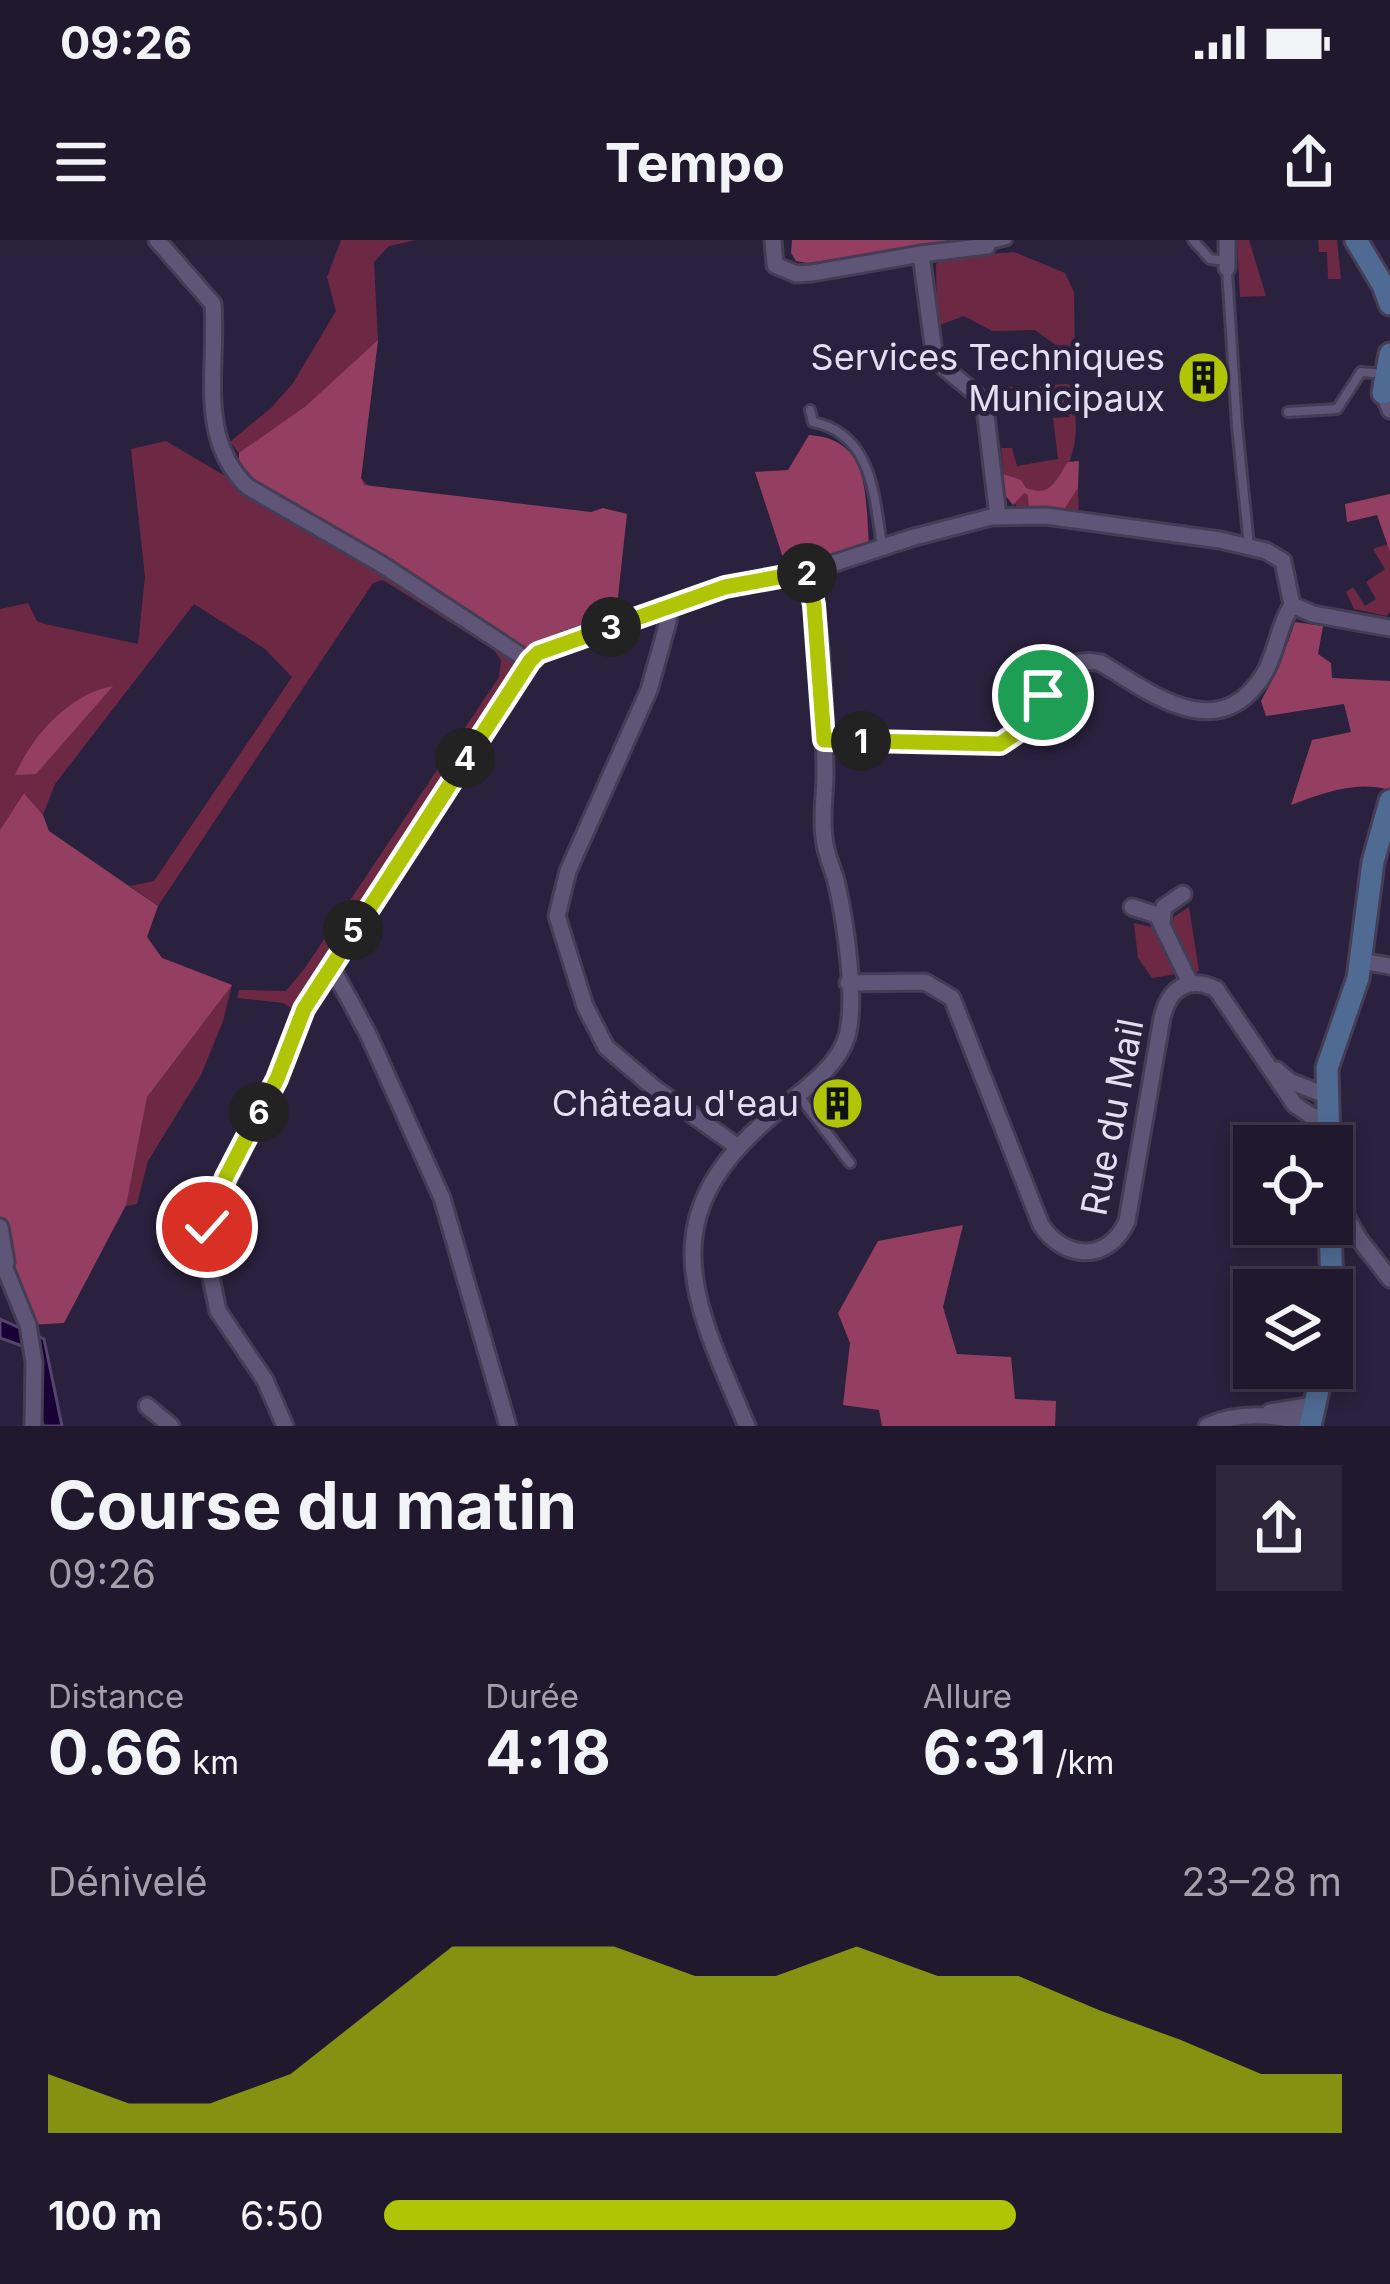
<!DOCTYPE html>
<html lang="fr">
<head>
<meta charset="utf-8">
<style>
	:root { --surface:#20192e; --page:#2d263a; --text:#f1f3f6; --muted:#a2a0aa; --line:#3d384a; --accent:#afc506 }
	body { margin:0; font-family:Inter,sans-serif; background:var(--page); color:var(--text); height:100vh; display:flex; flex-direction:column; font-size:45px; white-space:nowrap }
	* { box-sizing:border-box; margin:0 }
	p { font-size:39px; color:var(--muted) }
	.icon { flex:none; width:66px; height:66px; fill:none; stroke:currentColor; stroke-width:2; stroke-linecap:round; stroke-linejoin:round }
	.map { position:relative; height:1186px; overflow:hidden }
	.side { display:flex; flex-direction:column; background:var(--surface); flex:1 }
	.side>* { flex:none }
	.tools { position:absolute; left:1233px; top:885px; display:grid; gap:24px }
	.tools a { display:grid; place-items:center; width:120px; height:120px; border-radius:0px; background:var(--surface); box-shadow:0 6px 18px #0003,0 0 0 3px var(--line); font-size:60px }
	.pin { position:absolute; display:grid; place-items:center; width:102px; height:102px; color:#fff; margin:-51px; border:6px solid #fff; border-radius:50%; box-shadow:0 3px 12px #0007 }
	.km { position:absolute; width:60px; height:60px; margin:-30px; border-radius:50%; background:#222; color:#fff; font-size:33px; line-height:60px; text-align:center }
	.round { display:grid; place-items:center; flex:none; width:126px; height:126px; border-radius:0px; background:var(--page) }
	.summary { display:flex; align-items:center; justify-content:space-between; height:204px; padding:0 48px }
	h1 { font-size:66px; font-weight:700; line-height:90px }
	.metrics { display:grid; grid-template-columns:repeat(3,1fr); gap:18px; height:204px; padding:12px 48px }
	.metrics div { display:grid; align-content:center }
	.metrics b { font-size:60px; font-weight:700 }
	.metrics small { font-size:33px; font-weight:400 }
	.metrics p { font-size:33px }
	.chart { height:336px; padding:24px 48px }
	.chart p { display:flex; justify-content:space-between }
	.chart svg { width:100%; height:216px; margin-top:12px; fill:var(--accent); opacity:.7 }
	ul { padding:0 48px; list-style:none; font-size:39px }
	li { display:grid; grid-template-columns:192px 144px 1fr; align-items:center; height:90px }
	li i { height:30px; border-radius:15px; background:var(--accent) }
	.status { display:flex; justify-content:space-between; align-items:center; height:84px; padding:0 60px; background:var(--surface); direction:ltr }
	.status svg { height:33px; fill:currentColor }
	header { display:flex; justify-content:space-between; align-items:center; height:156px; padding:0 48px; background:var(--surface); font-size:54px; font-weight:700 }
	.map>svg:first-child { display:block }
</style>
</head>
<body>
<div class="status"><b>09:26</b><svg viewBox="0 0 49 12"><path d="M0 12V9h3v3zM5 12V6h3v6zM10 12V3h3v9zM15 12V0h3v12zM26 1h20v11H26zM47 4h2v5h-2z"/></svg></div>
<header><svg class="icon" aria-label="menu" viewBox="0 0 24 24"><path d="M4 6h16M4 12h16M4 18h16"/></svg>Tempo<svg class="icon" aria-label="share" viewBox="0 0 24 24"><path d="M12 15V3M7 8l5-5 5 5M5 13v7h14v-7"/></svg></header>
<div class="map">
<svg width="1390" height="1186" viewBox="0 0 1390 1186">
	<rect width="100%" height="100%" fill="#2a213e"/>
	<g fill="#6d2844">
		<path d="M341,0h75l-27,6 -15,16 4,78 -17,138 9,9 -131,-17v-17l-9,-11 42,-35 21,-24 43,-72 -9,-34z"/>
		<path d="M1237,0h12l17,56 -26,1z"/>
		<path d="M1318,0h19l4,39h-13l-1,-27h-8z"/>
		<path d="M1014,12l51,21 9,19 1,67 -40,-29 -43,1 -28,-15 -27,10 -1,-62 9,-6z"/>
		<path d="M1065,144l6,1c6,33 9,58 -7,89l14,14 1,25 -60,-5 -14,-13 -4,-47h11l5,18 41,-7 -5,-41 16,-1v-7l-73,4 -7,-17 8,-12 25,3z"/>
		<path d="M166,201l66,39 3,-2 283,182 2,6 -117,173 -107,172 -13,-8 -46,-5 2,-8 47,1 19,-23 194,-291 2,-17 -7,-10 -111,-70 -10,3 -215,323 -28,-20 24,-5 138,-204 -27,-28 -71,-45 -139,180 -12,31 -19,-22 -24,37v-221l28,-6 9,18 8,3 93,20 7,-67 -14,-128z"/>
		<path d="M1390,303v69l-4,4 -32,-7 -8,-17 7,-5 12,19 11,-7 -10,-17 19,-13 -12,-20z"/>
		<path d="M1189,667l10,64 -7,2 -21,-49 4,-8z"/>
		<path d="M1134,683l22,5 21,46 -25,4 -14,-20z"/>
		<path d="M147,697l15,21 70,27 -9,36 -22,54 -53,86 -11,43 -58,11z"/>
	</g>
	<g fill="#943f61">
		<path d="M792,0h160l-144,23 -12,-2 -5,-8z"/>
		<path d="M378,100l-17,138 3,7 227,27 12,-4 24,6 -11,101 -92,35 -274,-167 -11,-13v-17l67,-47z"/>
		<path d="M809,195c63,4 56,62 60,110l-83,22 -31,-95 33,-2z"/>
		<path d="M1079,221l-1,27 -15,23 -34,-2 -1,-14 -4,-2 -11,12 -8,-10 -2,-21 18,6 5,8c25,10 29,-7 42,-26z"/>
		<path d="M1390,254v58l-13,-37 -30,7 -2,-18z"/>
		<path d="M1295,382l28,4 -5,28 13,9 1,15 58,3v109c-34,-10 -67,3 -99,15l21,-65 39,-8 -7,-28 -78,12 -5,-15 18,-34z"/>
		<path d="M113,446l-77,88 -21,1c17,-39 54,-81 98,-89z"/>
		<path d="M24,553l19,22 6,16 109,75 -11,31 15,21 70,27 -85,112 -21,108 -62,118 -36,2 -28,-98v-397z"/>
		<path d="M963,985l-20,82 14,47 54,3 4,42 41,2 -1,25h-173l-3,-16 -36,-5 7,-62 -12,-30 40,-72z"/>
	</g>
	<path fill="#190136" stroke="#56436e" stroke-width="3" d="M0,1079l44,20 18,87h-19l-18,-79 -25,-9z"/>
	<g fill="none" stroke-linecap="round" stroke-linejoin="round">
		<defs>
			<g id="lane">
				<path d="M1193,0l17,19 16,2"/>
				<path d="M988,5l19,-5"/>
				<path d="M1227,30l10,156 12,120"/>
				<path d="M810,170l3,12c60,12 61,75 69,124"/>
				<path d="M1288,172l49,-3 24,-37 24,2"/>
				<path d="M799,856l51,67"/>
				<path d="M810,868l21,-2"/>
			</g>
			<g id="street">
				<path d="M157,0l56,64c5,63 -17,134 35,183l133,77 148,97"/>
				<path d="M773,0l2,25 21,9 16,-1 109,-19 14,106 40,33 10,15 13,108"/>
				<path d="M921,14l66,-8"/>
				<path d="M1227,28v-28"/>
				<path d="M1383,153l7,17"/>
				<path d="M669,367l-1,15 -19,68 -81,181 -11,45 28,90 21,41 47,40 85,60"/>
				<path d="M824,500l176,4c42,-19 44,-94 101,-81 51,31 118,84 163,11 13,-22 14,-48 28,-69l21,9 77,14"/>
				<path d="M1132,667l25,8 33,68"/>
				<path d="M1162,682l2,-15 19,-13"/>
				<path d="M1361,721l29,5"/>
				<path d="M331,726l37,68 74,164 66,228"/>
				<path d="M848,743l77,-1 27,16 89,227c24,36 68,37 86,-4l35,-203c7,-29 25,-43 54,-29l79,116 18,12 13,-1"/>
				<path d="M1277,830l12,11 36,14"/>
				<path d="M1332,966l10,3 17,30 31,40"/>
				<path d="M0,987l6,35"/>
				<path d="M0,1016l28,69 6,37 -1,64"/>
				<path d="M147,1166l24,20"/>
				<path d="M1270,1172l43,-7"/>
				<path d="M285,1186l-20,-46 -47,-69 -12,-57 5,-40 66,-135 27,-70 230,-352 29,-15 162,-55 76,-13 110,-36 80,-21 55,-1 174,24 46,11 17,10 9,44"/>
				<path d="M747,1186c-57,-131 -98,-213 33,-317 24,-19 58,-42 67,-73 10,-37 -2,-117 -11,-155 -4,-15 -11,-28 -12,-44 -3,-22 1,-43 1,-64 -1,-66 -1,-138 -18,-201"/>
				<path d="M1207,1186c31,-15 71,-12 103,-1"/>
			</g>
			<g id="secondary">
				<path d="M1356,0l27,45 7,19"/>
				<path d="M1383,153l7,-39"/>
				<path d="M1329,906l-2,-78 31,-90 15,-116 17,-61"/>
				<path d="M1330,984l2,66"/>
				<path d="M1310,1186l13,-58"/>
			</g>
		</defs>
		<use href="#lane" stroke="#453c55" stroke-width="14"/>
		<use href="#street" stroke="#453c55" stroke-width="21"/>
		<use href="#secondary" stroke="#453c55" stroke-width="27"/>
		<use href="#lane" stroke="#5f5576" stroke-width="8"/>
		<use href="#street" stroke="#5f5576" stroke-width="15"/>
		<use href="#secondary" stroke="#4f6a93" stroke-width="21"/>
	</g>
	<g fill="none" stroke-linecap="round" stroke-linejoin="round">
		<defs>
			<path id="route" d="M207,987l19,-50 51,-98 27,-70 226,-348 8,-8 187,-66 82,-15 7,33 10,135 176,4 15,-10 28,-39"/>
		</defs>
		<use href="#route" stroke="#fff" stroke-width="24"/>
		<use href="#route" stroke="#afc506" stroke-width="15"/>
	</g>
	<defs>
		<symbol id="building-disc" viewBox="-11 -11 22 22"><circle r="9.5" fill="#afc506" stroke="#2a213e"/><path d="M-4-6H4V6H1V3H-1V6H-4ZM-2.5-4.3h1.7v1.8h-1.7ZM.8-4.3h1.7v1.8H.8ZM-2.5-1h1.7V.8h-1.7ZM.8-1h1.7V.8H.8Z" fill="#111"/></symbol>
	</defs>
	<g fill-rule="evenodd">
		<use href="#building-disc" x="1174" y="108" width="59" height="59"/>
		<use href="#building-disc" x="808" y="834" width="59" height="59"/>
	</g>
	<g text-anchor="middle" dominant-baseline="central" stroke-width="10" stroke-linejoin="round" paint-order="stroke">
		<g font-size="36" fill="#e3def1" stroke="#2a213e" text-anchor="end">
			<text x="1165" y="117">Services Techniques<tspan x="1165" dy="41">Municipaux</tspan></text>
			<text x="799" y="863">Château d'eau</text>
		</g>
		<g font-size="36" fill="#e3def1" stroke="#2a213e">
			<text transform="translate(1112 877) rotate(-79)">Rue du Mail</text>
		</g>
	</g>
</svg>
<div class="tools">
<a><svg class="icon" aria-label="locate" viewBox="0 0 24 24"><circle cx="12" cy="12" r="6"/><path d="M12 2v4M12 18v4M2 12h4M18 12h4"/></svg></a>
<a><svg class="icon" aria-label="layers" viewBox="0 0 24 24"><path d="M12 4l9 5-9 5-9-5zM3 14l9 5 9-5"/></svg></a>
</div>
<div class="pin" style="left:1043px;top:455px;background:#1e9e55"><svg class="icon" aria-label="arrive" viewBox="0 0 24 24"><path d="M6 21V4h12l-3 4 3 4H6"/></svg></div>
<div class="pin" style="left:207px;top:987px;background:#d93025"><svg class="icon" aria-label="check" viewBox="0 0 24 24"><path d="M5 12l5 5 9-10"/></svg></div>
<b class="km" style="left:861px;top:501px">1</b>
<b class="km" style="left:807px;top:333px">2</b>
<b class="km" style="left:611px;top:387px">3</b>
<b class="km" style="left:465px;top:518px">4</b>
<b class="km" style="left:353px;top:690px">5</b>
<b class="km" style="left:259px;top:872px">6</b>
</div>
<section class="side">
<div class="summary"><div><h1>Course du matin</h1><p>09:26</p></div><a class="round"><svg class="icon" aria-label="share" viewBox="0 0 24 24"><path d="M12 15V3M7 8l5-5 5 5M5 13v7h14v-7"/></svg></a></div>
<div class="metrics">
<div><p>Distance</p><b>0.66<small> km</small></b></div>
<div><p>Durée</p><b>4:18</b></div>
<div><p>Allure</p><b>6:31<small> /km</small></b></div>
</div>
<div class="chart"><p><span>Dénivelé</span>23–28 m</p>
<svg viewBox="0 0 160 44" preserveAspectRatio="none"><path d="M0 44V32L10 38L20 38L30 32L40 19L50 6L60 6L70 6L80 12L90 12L100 6L110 12L120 12L130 19L140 25L150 32L160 32V44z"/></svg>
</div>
<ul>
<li><b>100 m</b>6:50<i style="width:66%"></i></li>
</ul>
</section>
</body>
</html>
